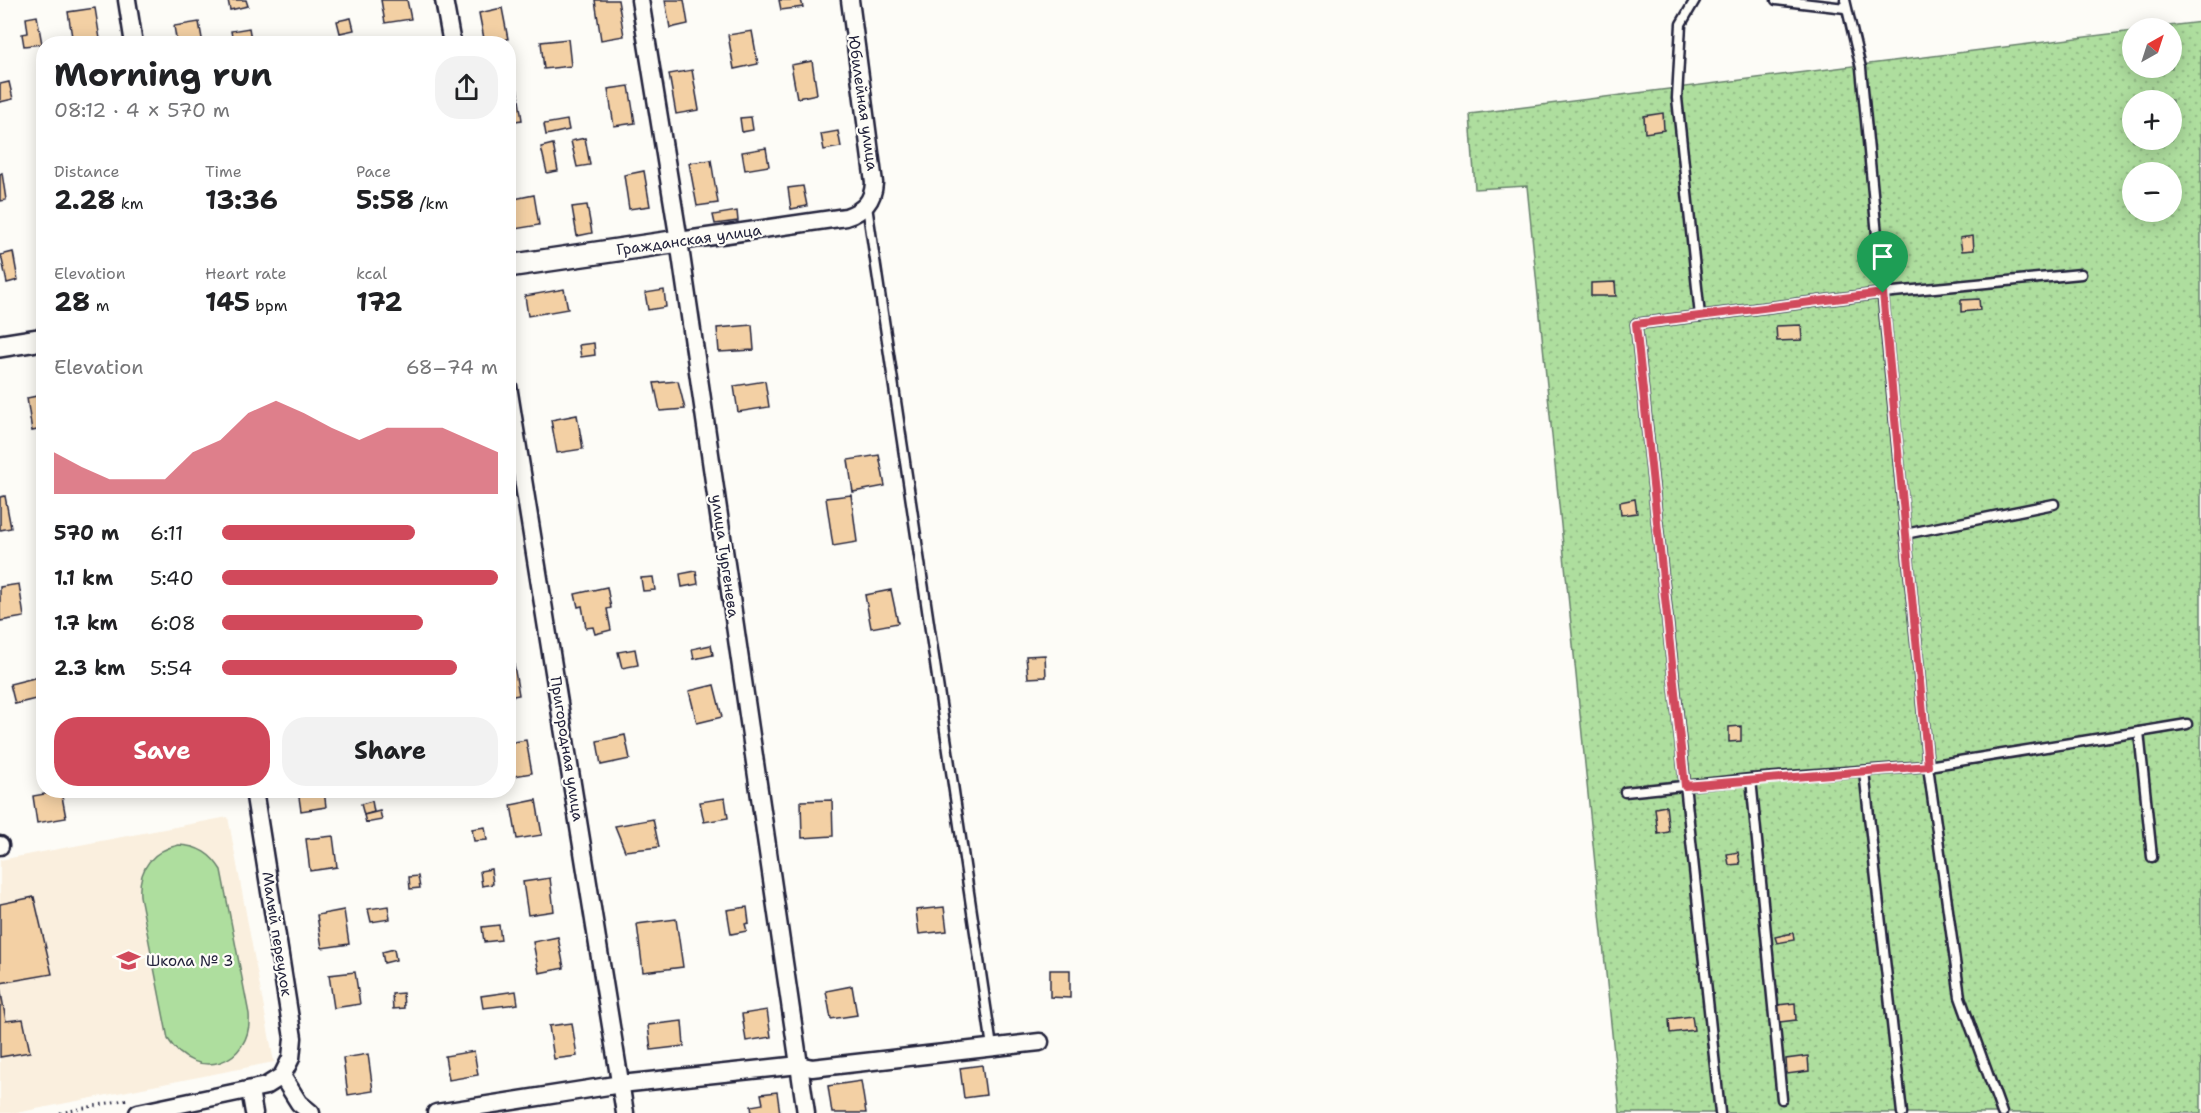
<!DOCTYPE html>
<html lang="en">
<head>
<meta charset="utf-8">
<style>
	:root { --surface:#fff; --page:#f2f2f2; --text:#202124; --muted:#757577; --accent:#d1495b }
	body { margin:0; font-family:"Shantell Sans",sans-serif; background:var(--page); color:var(--text); height:100vh; display:flex; flex-direction:column; font-size:22px; white-space:nowrap }
	* { box-sizing:border-box; margin:0 }
	p { font-size:20px; color:var(--muted) }
	.icon { flex:none; width:33px; height:33px; fill:none; stroke:currentColor; stroke-width:2; stroke-linecap:round; stroke-linejoin:round }
	.map { position:relative; flex:1; overflow:hidden }
	.side { position:absolute; left:36px; top:36px; width:480px; height:762px; display:flex; flex-direction:column; background:var(--surface); border-radius:24px; box-shadow:0 3px 15px #0003 }
	.side>* { flex:none }
	.needle { width:39px; rotate:39deg }
	.tools { position:absolute; left:2122px; top:18px; display:grid; gap:12px }
	.tools a { display:grid; place-items:center; width:60px; height:60px; border-radius:50%; background:var(--surface); box-shadow:0 3px 15px #0003; font-size:30px }
	.pin { position:absolute; display:grid; place-items:center; width:51px; height:51px; color:#fff; margin:-62px -26px; border-radius:50% 50% 50% 0; rotate:-45deg; box-shadow:0 0 6px #0007 }
	.pin .icon { rotate:45deg }
	.round { display:grid; place-items:center; flex:none; width:63px; height:63px; border-radius:24px; background:var(--page) }
	.overview { display:flex; align-items:center; justify-content:space-between; height:102px; padding:0 18px }
	h1 { font-size:33px; font-weight:700; line-height:45px }
	.metrics { display:grid; grid-template-columns:repeat(3,1fr); gap:9px; height:102px; padding:6px 18px }
	.metrics div { display:grid; align-content:center }
	.metrics b { font-size:26px; font-weight:700 }
	.metrics small { font-size:16px; font-weight:400 }
	.metrics p { font-size:16px }
	.chart { height:168px; padding:12px 18px }
	.chart p { display:flex; justify-content:space-between }
	.chart svg { width:100%; height:108px; margin-top:6px; fill:var(--accent); opacity:.7 }
	.cta { display:flex; gap:12px; margin-top:auto; padding:12px 18px }
	.cta a { flex:1; height:69px; border-radius:24px; background:var(--accent); color:#fff; font-size:24px; font-weight:700; line-height:69px; text-align:center }
	.cta a+a { background:var(--page); color:var(--text) }
	ul { padding:0 18px; list-style:none; font-size:20px }
	li { display:grid; grid-template-columns:96px 72px 1fr; align-items:center; height:45px }
	li i { height:15px; border-radius:8px; background:var(--accent) }
	.map>svg:first-child { display:block }
</style>
</head>
<body>
<div class="map">
<svg width="2201" height="1113" viewBox="0 0 2201 1113">
	<defs>
		<pattern id="garden-dots" width="8" height="8" patternUnits="userSpaceOnUse" patternTransform="scale(1.5)"><rect width="8" height="8" fill="#aede9e"/><path d="M2 2h.1M6 6h.1" fill="none" stroke="#95be89" stroke-width="1.8" stroke-linecap="round"/></pattern>
	</defs>
	<rect width="100%" height="100%" fill="#fdfcf7"/>
	<filter id="ink" filterUnits="userSpaceOnUse"><feTurbulence type="fractalNoise" baseFrequency=".0167" numOctaves="2"/><feDisplacementMap in="SourceGraphic" scale="12" xChannelSelector="R" yChannelSelector="G"/><feConvolveMatrix kernelMatrix="1 2 1 2 8 2 1 2 1" color-interpolation-filters="sRGB"/></filter>
	<g filter="url(#ink)">
		<path fill="#faefde" d="M228,817l46,245 -258,51h-16v-253z"/>
		<path fill="#aede9e" stroke="#68806c" stroke-width="1.5" d="M179,845c20,1 32,9 42,25l28,144c4,51 -54,69 -81,25l-28,-143c-2,-28 13,-46 39,-51z"/>
		<path fill="url(#garden-dots)" stroke="#68806c" stroke-width="1.5" fill-rule="evenodd" d="M2201,22v1091h-581l-93,-927 -52,3 -5,-75 663,-83v37h39v-40h-20zM2133,100h39v40h-39zM2133,172h39v40h-39z"/>
		<g fill="#f3d0a4" stroke="#22223b" stroke-width="1.5">
			<path d="M228,0h18l2,6 -18,4z"/>
			<path d="M381,0h26l4,19 -26,4z"/>
			<path d="M595,0h23l6,36 -23,4z"/>
			<path d="M665,0h19l4,24 -18,4z"/>
			<path d="M779,0h22l2,7 -22,3z"/>
			<path d="M95,8l5,31 -27,4 -5,-31z"/>
			<path d="M502,8l6,31 -23,5 -6,-31z"/>
			<path d="M37,16l5,28 -18,2 -2,-12 6,-1 -2,-15z"/>
			<path d="M351,18l3,12 -14,3 -3,-12z"/>
			<path d="M199,22l4,22h-26l-3,-18z"/>
			<path d="M249,28l2,11 -18,3 -2,-11z"/>
			<path d="M752,31l6,33 -24,5 -6,-34z"/>
			<path d="M568,39l3,27 -27,3 -3,-27z"/>
			<path d="M812,61l5,33 -20,4 -6,-33z"/>
			<path d="M692,70l7,40 -23,4 -7,-40z"/>
			<path d="M9,82l4,17 -13,3v-18z"/>
			<path d="M629,86l6,37 -21,3 -6,-37z"/>
			<path d="M517,87l5,33 -14,2v-34z"/>
			<path d="M1663,113l1,17 -19,3 -1,-17z"/>
			<path d="M751,117l2,13 -11,2 -2,-14z"/>
			<path d="M567,120l2,10 -23,5 -2,-11z"/>
			<path d="M838,131l3,16 -17,3 -3,-16z"/>
			<path d="M585,138l5,27 -13,2 -6,-26z"/>
			<path d="M553,144l5,27 -11,2 -6,-26z"/>
			<path d="M766,148l3,18 -24,4 -3,-18z"/>
			<path d="M711,160l7,43 -21,3 -8,-43z"/>
			<path d="M644,171l6,35 -21,3 -5,-34z"/>
			<path d="M2,173l4,27 -6,1v-27z"/>
			<path d="M803,186l4,20 -16,3 -3,-21z"/>
			<path d="M534,195l5,30 -24,4 -6,-29z"/>
			<path d="M587,205l5,28 -15,3 -5,-29z"/>
			<path d="M737,211l1,10 -23,3 -2,-9z"/>
			<path d="M1973,236l1,14 -12,1 -2,-13z"/>
			<path d="M13,252l5,28 -11,3 -6,-28z"/>
			<path d="M1615,282l1,14h-25v-13z"/>
			<path d="M564,289l4,20 -40,7 -3,-20z"/>
			<path d="M664,290l2,17 -18,3 -3,-17z"/>
			<path d="M1979,299l1,11 -19,2v-12z"/>
			<path d="M752,325l2,25 -35,2 -2,-24z"/>
			<path d="M1801,325l1,15 -25,1 -1,-15z"/>
			<path d="M594,343l1,12 -14,2 -2,-12z"/>
			<path d="M678,381l7,28 -25,2 -6,-28z"/>
			<path d="M765,381l4,26 -31,5 -4,-26z"/>
			<path d="M37,396l6,33 -11,2 -5,-33z"/>
			<path d="M577,415l6,34 -26,4 -6,-33z"/>
			<path d="M879,455l6,31 -32,6 -5,-32z"/>
			<path d="M851,495l6,47 -24,4 -7,-48z"/>
			<path d="M5,496l6,32 -11,2v-33z"/>
			<path d="M1635,499l2,14 -16,2 -1,-13z"/>
			<path d="M696,571l2,13 -16,3 -2,-13z"/>
			<path d="M653,577l2,13 -12,1 -2,-13z"/>
			<path d="M19,584l5,33 -24,4v-34z"/>
			<path d="M607,587l4,21 -4,1 4,21 -16,4 -2,-7 -7,1 -4,-22 -4,1 -3,-13z"/>
			<path d="M891,590l7,33 -27,5 -6,-33z"/>
			<path d="M711,645l2,10 -19,4 -2,-10z"/>
			<path d="M635,649l3,16 -16,3 -4,-16z"/>
			<path d="M1045,655l1,22 -18,1 -2,-22z"/>
			<path d="M513,659l6,36 -11,2v-37z"/>
			<path d="M42,676l2,21 -29,7 -5,-20z"/>
			<path d="M714,685l8,32 -25,6 -8,-32z"/>
			<path d="M1741,726v15l-12,1v-15z"/>
			<path d="M625,735l5,24 -29,6 -4,-24z"/>
			<path d="M526,740l6,33 -24,4v-34z"/>
			<path d="M186,790h30v2l-28,5z"/>
			<path d="M298,790h26l2,17 -25,4z"/>
			<path d="M61,791l5,27 -29,5 -4,-27z"/>
			<path d="M725,798l3,20 -24,4 -4,-20z"/>
			<path d="M536,800l6,35 -25,4 -6,-34z"/>
			<path d="M832,800l1,36 -31,2 -1,-37z"/>
			<path d="M372,801l2,11 -10,3 -3,-11z"/>
			<path d="M1666,806l3,26 -11,2 -3,-26z"/>
			<path d="M380,811l2,9 -16,3 -2,-8z"/>
			<path d="M653,819l6,28 -34,4 -10,-25z"/>
			<path d="M485,827l2,13 -13,1 -2,-12z"/>
			<path d="M333,836l4,31 -27,4 -4,-32z"/>
			<path d="M1738,852l2,12 -11,1 -2,-11z"/>
			<path d="M491,869l2,15 -11,2 -2,-15z"/>
			<path d="M418,876l2,12 -10,1 -1,-12z"/>
			<path d="M550,878l4,33 -26,4 -5,-33z"/>
			<path d="M34,897l18,77 -52,9v-79z"/>
			<path d="M388,906l2,13 -19,3 -3,-13z"/>
			<path d="M747,907l2,16 -4,1 2,7 -16,3 -4,-24z"/>
			<path d="M944,907l3,24 -28,3 -3,-24z"/>
			<path d="M344,910l5,34 -27,4 -5,-33z"/>
			<path d="M676,919l7,48 -40,5 -6,-48z"/>
			<path d="M499,925l2,15 -17,2 -2,-15z"/>
			<path d="M1793,933l1,7 -17,3 -2,-6z"/>
			<path d="M558,937l6,31 -25,5 -6,-31z"/>
			<path d="M394,949l2,11 -12,3 -2,-11z"/>
			<path d="M1050,970h20v28l-20,-1z"/>
			<path d="M355,972l5,32 -26,4 -5,-33z"/>
			<path d="M852,986l5,29 -26,4 -5,-28z"/>
			<path d="M0,987l6,34 17,-2 7,33 -30,5z"/>
			<path d="M516,991l2,13 -35,4 -2,-12z"/>
			<path d="M403,993l1,15 -11,1 -1,-15z"/>
			<path d="M1795,1003l1,17 -16,2 -2,-17z"/>
			<path d="M767,1010l4,27 -25,4 -4,-27z"/>
			<path d="M1692,1016l2,14 -24,3 -1,-14z"/>
			<path d="M682,1021l2,25 -33,4 -3,-25z"/>
			<path d="M572,1023l5,33 -23,3 -5,-33z"/>
			<path d="M474,1051l4,24 -29,5 -4,-24z"/>
			<path d="M368,1054l5,37 -25,4 -5,-37z"/>
			<path d="M1808,1056l1,15 -22,3 -1,-15z"/>
			<path d="M982,1065l4,30 -22,3 -4,-30z"/>
			<path d="M861,1081l5,32h-34l-4,-27z"/>
			<path d="M777,1092l3,21h-28l-1,-7 12,-2 -2,-10z"/>
		</g>
		<g fill="none" stroke-linecap="round" stroke-linejoin="round">
			<defs>
				<g id="service">
					<path d="M1695,0l-14,24 -4,74 23,218"/>
					<path d="M1776,0l69,8"/>
					<path d="M1845,0l16,68 67,698 32,231 42,116"/>
					<path d="M867,206l125,841"/>
					<path d="M1905,534l149,-30"/>
					<path d="M2139,732l48,-8"/>
					<path d="M1864,771l38,342"/>
					<path d="M1751,779l31,320"/>
					<path d="M1625,792l126,-13 177,-13 211,-34 13,125"/>
					<path d="M1720,1113l-84,-789 247,-31 198,-19"/>
				</g>
				<g id="minor">
					<path d="M127,0l7,44"/>
					<path d="M444,0l8,44"/>
					<path d="M640,0l39,241 127,872"/>
					<path d="M679,241l167,-24c18,-6 27,-16 28,-34l-24,-183"/>
					<path d="M508,386l117,727"/>
					<path d="M254,790l39,248 -2,20 -9,18"/>
					<path d="M0,845v1"/>
					<path d="M250,1090l4,23"/>
					<path d="M138,1113l128,-27 16,-10 17,27 12,10"/>
					<path d="M436,1113l185,-29 178,-19 13,3 228,-26"/>
				</g>
				<g id="tertiary">
					<path d="M508,266l171,-25"/>
					<path d="M0,346l44,-7"/>
				</g>
			</defs>
			<use href="#service" stroke="#22223b" stroke-width="13"/>
			<use href="#minor" stroke="#22223b" stroke-width="21"/>
			<use href="#tertiary" stroke="#22223b" stroke-width="26"/>
			<path stroke="#22223b" stroke-width="3" stroke-dasharray="1.5 4.5" stroke-linecap="butt" d="M60,1113l68,-14"/>
			<use href="#service" stroke="#fdfcf7" stroke-width="8"/>
			<use href="#minor" stroke="#fdfcf7" stroke-width="16"/>
			<use href="#tertiary" stroke="#fdfcf7" stroke-width="21"/>
		</g>
	</g>
	<g fill="none" stroke-linecap="round" stroke-linejoin="round" filter="url(#ink)">
		<defs>
			<path id="route" d="M1883,293l45,473 -243,20 -49,-462z"/>
		</defs>
		<use href="#route" stroke="#fff" stroke-width="12"/>
		<use href="#route" stroke="#d1495b" stroke-width="8"/>
	</g>
	<defs>
		<symbol id="school-bare" viewBox="-9 -9 18 18"><path d="M0-5L7-2L0 1L-7-2ZM-4 1L0 2.5L4 1V4Q0 6-4 4Z" fill="#d1495b" stroke="#fdfcf7" stroke-width="2.5" paint-order="stroke"/></symbol>
	</defs>
	<g fill-rule="evenodd">
		<use href="#school-bare" x="112" y="944" width="33" height="33"/>
	</g>
	<g text-anchor="middle" dominant-baseline="central" stroke-width="4.5" stroke-linejoin="round" paint-order="stroke">
		<g font-size="15" fill="#22223b" stroke="#fdfcf7">
			<text transform="translate(863 103) rotate(82)">Юбилейная улица</text>
			<text transform="translate(689 240) rotate(-8)">Гражданская улица</text>
			<text transform="translate(725 556) rotate(82)">улица Тургенева</text>
			<text transform="translate(567 749) rotate(81)">Пригородная улица</text>
			<text transform="translate(277 934) rotate(81)">Малый переулок</text>
		</g>
		<g font-size="15" fill="#22223b" stroke="#fdfcf7" text-anchor="start">
			<text x="146" y="961">Школа № 3</text>
		</g>
	</g>
</svg>
<div class="tools">
<a><svg class="needle" viewBox="-14 -14 28 28"><path d="M0-13l5 13h-10z" fill="#e53935"/><path d="M0 13l5-13h-10z" fill="#757577"/></svg></a>
<a>+</a>
<a>−</a>
</div>
<div class="pin" style="left:1883px;top:293px;background:#1e9e55"><svg class="icon" aria-label="arrive" viewBox="0 0 24 24"><path d="M6 21V4h12l-3 4 3 4H6"/></svg></div>
<section class="side">
<div class="overview"><div><h1>Morning run</h1><p>08:12 · 4 × 570 m</p></div><a class="round"><svg class="icon" aria-label="share" viewBox="0 0 24 24"><path d="M12 15V3M7 8l5-5 5 5M5 13v7h14v-7"/></svg></a></div>
<div class="metrics">
<div><p>Distance</p><b>2.28<small> km</small></b></div>
<div><p>Time</p><b>13:36</b></div>
<div><p>Pace</p><b>5:58<small> /km</small></b></div>
</div>
<div class="metrics">
<div><p>Elevation</p><b>28<small> m</small></b></div>
<div><p>Heart rate</p><b>145<small> bpm</small></b></div>
<div><p>kcal</p><b>172</b></div>
</div>
<div class="chart"><p><span>Elevation</span>68–74 m</p>
<svg viewBox="0 0 160 44" preserveAspectRatio="none"><path d="M0 44V27L10 33L20 38L30 38L40 38L50 27L60 22L70 11L80 6L90 11L100 17L110 22L120 17L130 17L140 17L150 22L160 27V44z"/></svg>
</div>
<ul>
<li><b>570 m</b>6:11<i style="width:70%"></i></li>
<li><b>1.1 km</b>5:40<i style="width:100%"></i></li>
<li><b>1.7 km</b>6:08<i style="width:73%"></i></li>
<li><b>2.3 km</b>5:54<i style="width:85%"></i></li>
</ul>
<div class="cta"><a>Save</a><a>Share</a></div>
</section>
</div>
</body>
</html>
